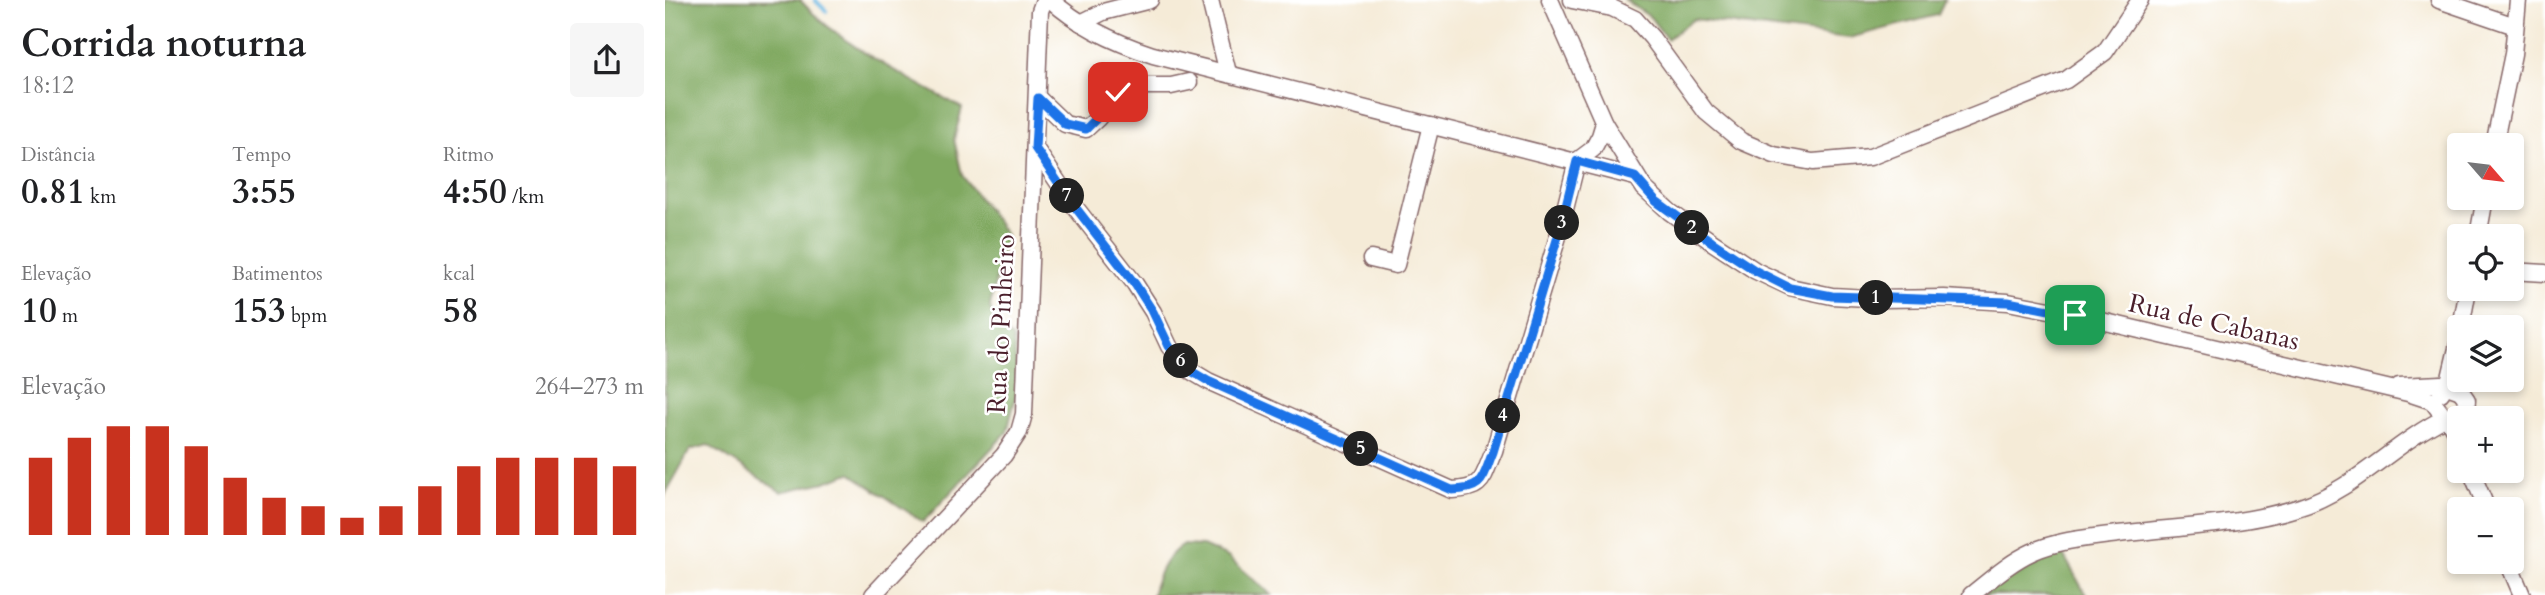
<!DOCTYPE html>
<html lang="pt">
<head>
<meta charset="utf-8">
<style>
	:root { --surface:#fff; --page:#f6f6f6; --text:#202124; --muted:#757577; --accent:#c8321e }
	body { margin:0; font-family:Cardo,serif; background:var(--page); color:var(--text); height:100vh; display:flex; flex-direction:column; font-size:26px; white-space:nowrap }
	* { box-sizing:border-box; margin:0 }
	p { font-size:23px; color:var(--muted) }
	.icon { flex:none; width:38px; height:38px; fill:none; stroke:currentColor; stroke-width:2; stroke-linecap:round; stroke-linejoin:round }
	.map { position:relative; flex:1; overflow:hidden }
	.details { display:flex; flex-direction:column; background:var(--surface); width:665px }
	.details>* { flex:none }
	.needle { width:46px; rotate:118deg }
	.controls { position:absolute; left:1782px; top:133px; display:grid; gap:14px }
	.controls a { display:grid; place-items:center; width:77px; height:77px; border-radius:7px; background:var(--surface); box-shadow:0 4px 10px #0003; font-size:35px }
	.pin { position:absolute; display:grid; place-items:center; width:60px; height:60px; color:#fff; margin:-30px; border-radius:14px; box-shadow:0 4px 10px #0006 }
	.km { position:absolute; width:35px; height:35px; margin:-18px; border-radius:50%; background:#222; color:#fff; font-size:19px; line-height:35px; text-align:center }
	.round { display:grid; place-items:center; flex:none; width:74px; height:74px; border-radius:7px; background:var(--page) }
	.overview { display:flex; align-items:center; justify-content:space-between; height:119px; padding:0 21px }
	h1 { font-size:38px; font-weight:600; line-height:52px }
	.figures { display:grid; grid-template-columns:repeat(3,1fr); gap:10px; height:119px; padding:7px 21px }
	.figures div { display:grid; align-content:center }
	.figures b { font-size:35px; font-weight:600 }
	.figures small { font-size:19px; font-weight:400 }
	.figures p { font-size:19px }
	.chart { height:196px; padding:14px 21px }
	.chart p { display:flex; justify-content:space-between }
	.chart svg { width:100%; height:126px; margin-top:7px; stroke:var(--accent); stroke-width:6 }
	main { display:flex; flex:1; min-height:0 }
	.map>svg:first-child { display:block }
</style>
</head>
<body>
<main>
<section class="details">
<div class="overview"><div><h1>Corrida noturna</h1><p>18:12</p></div><a class="round"><svg class="icon" aria-label="share" viewBox="0 0 24 24"><path d="M12 15V3M7 8l5-5 5 5M5 13v7h14v-7"/></svg></a></div>
<div class="figures">
<div><p>Distância</p><b>0.81<small> km</small></b></div>
<div><p>Tempo</p><b>3:55</b></div>
<div><p>Ritmo</p><b>4:50<small> /km</small></b></div>
</div>
<div class="figures">
<div><p>Elevação</p><b>10<small> m</small></b></div>
<div><p>Batimentos</p><b>153<small> bpm</small></b></div>
<div><p>kcal</p><b>58</b></div>
</div>
<div class="chart"><p><span>Elevação</span>264–273 m</p>
<svg viewBox="0 0 160 44" preserveAspectRatio="none"><path d="M5 44V17M15 44V10M25 44V6M35 44V6M45 44V13M55 44V24M65 44V31M75 44V34M85 44V38M95 44V34M105 44V27M115 44V20M125 44V17M135 44V17M145 44V17M155 44V20"/></svg>
</div>
</section>
<div class="map">
<svg width="1880" height="595" viewBox="0 0 1880 595">
	<rect width="100%" height="100%" fill="#fff"/>
	<filter id="ink" filterUnits="userSpaceOnUse"><feTurbulence type="fractalNoise" baseFrequency=".0143" numOctaves="2"/><feDisplacementMap in="SourceGraphic" scale="14" xChannelSelector="R" yChannelSelector="G"/><feConvolveMatrix kernelMatrix="1 2 1 2 8 2 1 2 1" color-interpolation-filters="sRGB"/></filter>
	<filter id="wash" filterUnits="userSpaceOnUse"><feTurbulence type="fractalNoise" baseFrequency=".00686" numOctaves="4" result="noise"/><feDisplacementMap in="SourceGraphic" scale="28" xChannelSelector="R" yChannelSelector="G"/><feGaussianBlur stdDeviation="1.57" result="paint"/><feColorMatrix in="noise" values="0 0 0 0 0 0 0 0 0 0 0 0 0 0 0 0 0 1.4 0 .05"/><feComposite in="paint" operator="in"/></filter>
	<g filter="url(#wash)">
		<rect width="100%" height="100%" fill="#f5ebd7"/>
		<g fill="#80a960" stroke="#656446" stroke-width="2">
			<path d="M0,0h135c43,48 106,76 162,108l-8,31 8,36 44,60 -16,71 5,21 18,11 6,46 -12,48 -84,90 -73,-49 -25,9 -44,10 -73,-47 -18,5 -25,45z"/>
			<path d="M960,0h320l-7,15 -89,23 -155,-19 -27,20 -17,-22z"/>
			<path d="M518,545l20,1 25,11 44,38h-120c5,-19 14,-40 31,-50z"/>
			<path d="M1393,545l28,50h-103l54,-48z"/>
		</g>
		<g fill="none" stroke-linecap="round" stroke-linejoin="round">
			<path stroke="#67b6e1" stroke-width="4.5" d="M150,0l11,11"/>
		</g>
	</g>
	<g filter="url(#ink)">
		<g fill="none" stroke-linecap="round" stroke-linejoin="round">
			<defs>
				<g id="minor">
					<path d="M386,0c28,26 65,43 102,55l482,122"/>
					<path d="M545,0l18,73"/>
					<path d="M885,0l54,123 40,65 26,24 42,30 44,29 34,16 42,9 51,3 61,-1 64,4 68,13 332,78 24,8 13,17h14"/>
					<path d="M907,0l40,8 23,11 17,19 54,74 35,29 33,14 39,7 57,-5 196,-77 39,-28 35,-52"/>
					<path d="M1774,0l76,26"/>
					<path d="M416,23l22,-11 47,-12"/>
					<path d="M373,98l27,26 21,5 12,-11 24,-29 10,-3h39l18,-4"/>
					<path d="M1829,145l19,-91 5,-54"/>
					<path d="M370,148l37,55 63,81 18,28 16,34 17,22 22,13 244,109c33,-1 30,-12 42,-39l65,-218 18,-72 16,-12 7,-13 4,-13"/>
					<path d="M1813,236l7,-38"/>
					<path d="M706,259l25,6 35,-140"/>
					<path d="M1846,271l34,2"/>
					<path d="M1796,327l7,-38"/>
					<path d="M1790,383l12,17 -1,11 -7,7"/>
					<path d="M1734,386l42,-2 20,7"/>
					<path d="M1776,393l9,-15 9,-38"/>
					<path d="M1783,419l11,20"/>
					<path d="M1806,471l16,38"/>
					<path d="M1843,562l14,33"/>
					<path d="M208,595l131,-140 15,-23 5,-18 16,-403 4,-11"/>
					<path d="M1306,595c19,-15 39,-33 61,-43 24,-11 53,-14 78,-17 62,-8 131,-9 190,-28 54,-17 94,-64 145,-89"/>
				</g>
			</defs>
			<use href="#minor" stroke="#866667" stroke-width="19"/>
			<use href="#minor" stroke="#fff" stroke-width="16"/>
		</g>
	</g>
	<g fill="none" stroke-linecap="round" stroke-linejoin="round" filter="url(#ink)">
		<defs>
			<path id="route" d="M453,92l-9,14 -23,23 -21,-5 -27,-26 -3,50 37,55 63,81 18,28 16,34 17,22 22,13 244,109c33,-1 30,-12 41,-38l66,-219 18,-72 58,16 21,24 56,41 44,29 34,17 42,8 176,6 67,13"/>
		</defs>
		<use href="#route" stroke="#fff" stroke-width="14"/>
		<use href="#route" stroke="#1a73e8" stroke-width="9"/>
	</g>
	<g text-anchor="middle" dominant-baseline="central" stroke-width="5" stroke-linejoin="round" paint-order="stroke">
		<g font-size="26" fill="#4a1f2b" stroke="#fff">
			<text transform="translate(1549 322) rotate(13)">Rua de Cabanas</text>
			<text transform="translate(336 324) rotate(-87)">Rua do Pinheiro</text>
		</g>
	</g>
</svg>
<div class="controls">
<a><svg class="needle" viewBox="-14 -14 28 28"><path d="M0-13l5 13h-10z" fill="#e53935"/><path d="M0 13l5-13h-10z" fill="#757577"/></svg></a>
<a><svg class="icon" aria-label="locate" viewBox="0 0 24 24"><circle cx="12" cy="12" r="6"/><path d="M12 2v4M12 18v4M2 12h4M18 12h4"/></svg></a>
<a><svg class="icon" aria-label="layers" viewBox="0 0 24 24"><path d="M12 4l9 5-9 5-9-5zM3 14l9 5 9-5"/></svg></a>
<a>+</a>
<a>−</a>
</div>
<div class="pin" style="left:1410px;top:315px;background:#1e9e55"><svg class="icon" aria-label="arrive" viewBox="0 0 24 24"><path d="M6 21V4h12l-3 4 3 4H6"/></svg></div>
<div class="pin" style="left:453px;top:92px;background:#d93025"><svg class="icon" aria-label="check" viewBox="0 0 24 24"><path d="M5 12l5 5 9-10"/></svg></div>
<b class="km" style="left:1211px;top:298px">1</b>
<b class="km" style="left:1027px;top:228px">2</b>
<b class="km" style="left:897px;top:223px">3</b>
<b class="km" style="left:838px;top:416px">4</b>
<b class="km" style="left:696px;top:449px">5</b>
<b class="km" style="left:516px;top:361px">6</b>
<b class="km" style="left:402px;top:196px">7</b>
</div>
</main>
</body>
</html>
